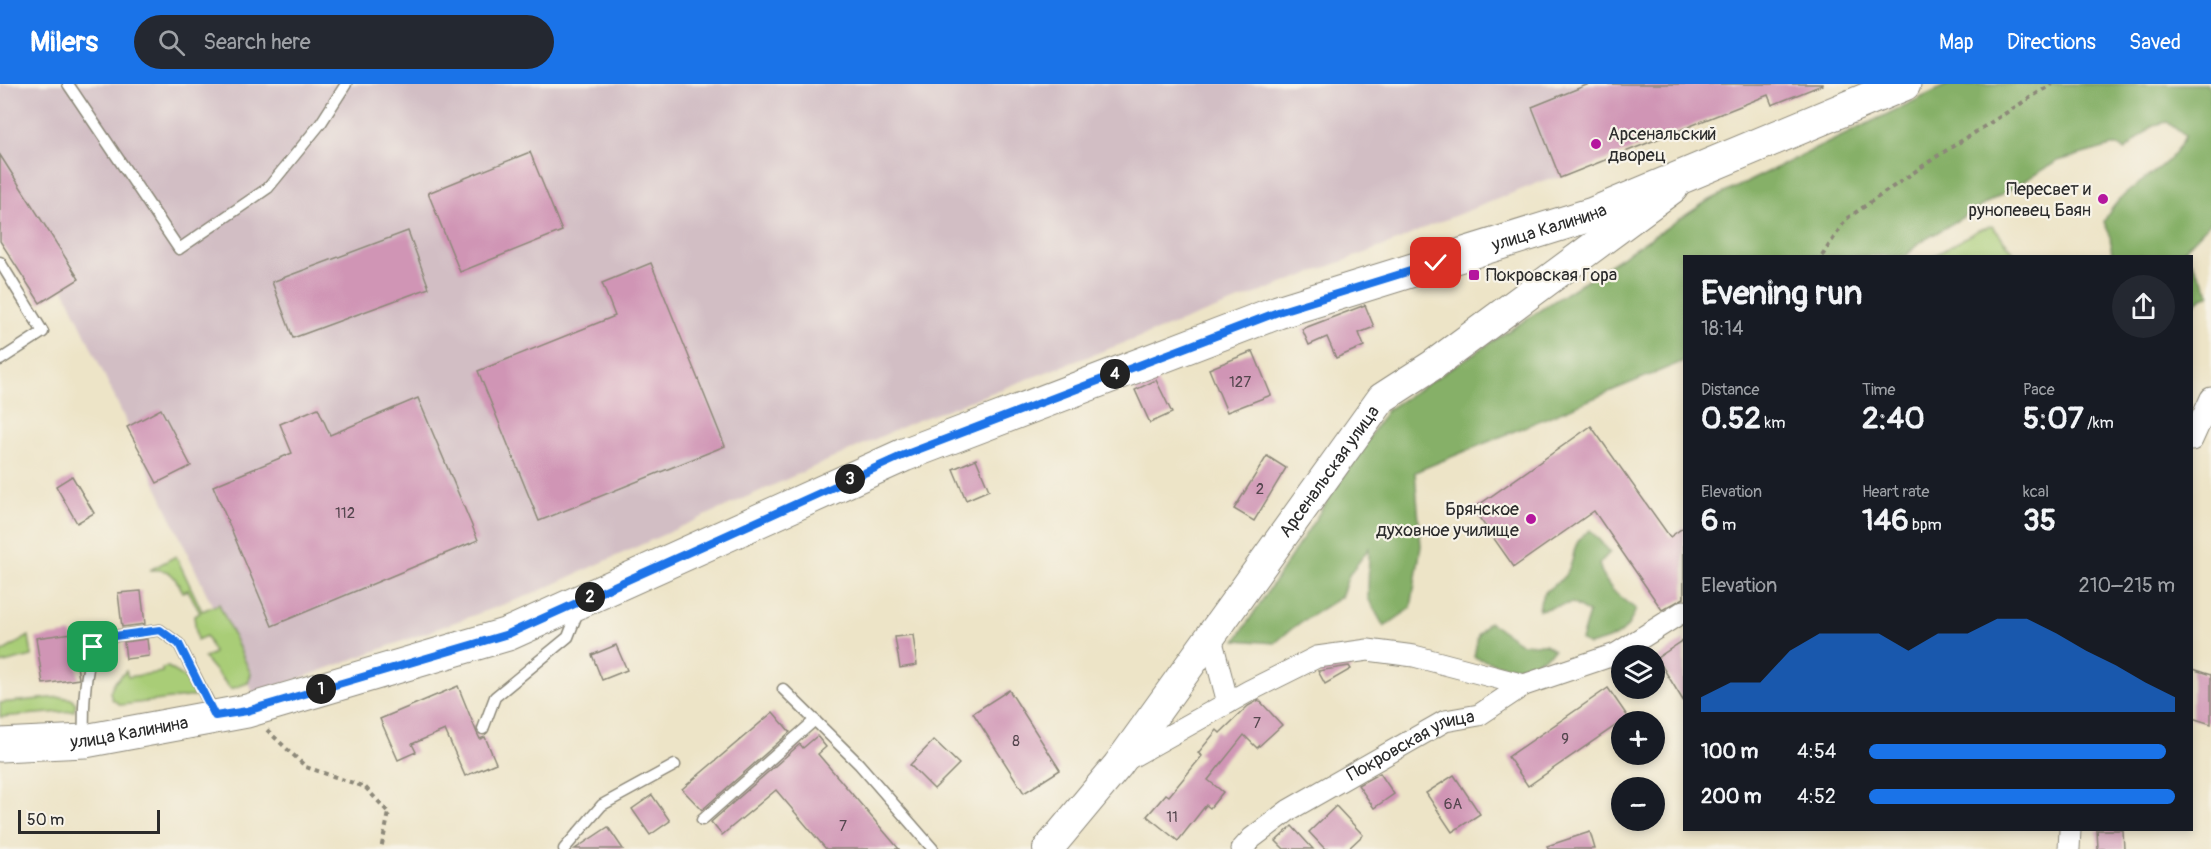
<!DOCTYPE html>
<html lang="en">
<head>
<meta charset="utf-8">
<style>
	:root { --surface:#171b24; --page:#242831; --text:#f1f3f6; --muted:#9ea1a6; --accent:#1a73e8 }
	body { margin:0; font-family:Pangolin,sans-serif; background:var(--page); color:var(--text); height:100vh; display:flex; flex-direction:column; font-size:22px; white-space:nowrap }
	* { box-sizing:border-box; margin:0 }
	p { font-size:20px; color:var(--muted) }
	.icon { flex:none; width:33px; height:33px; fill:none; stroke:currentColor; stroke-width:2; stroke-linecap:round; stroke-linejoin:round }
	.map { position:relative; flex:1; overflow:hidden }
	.panel { position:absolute; left:1683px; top:171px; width:510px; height:576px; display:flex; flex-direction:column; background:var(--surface); border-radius:0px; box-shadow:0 3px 9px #0003 }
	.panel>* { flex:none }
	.tools { position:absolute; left:1611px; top:561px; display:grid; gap:12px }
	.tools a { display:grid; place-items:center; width:54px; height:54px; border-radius:50%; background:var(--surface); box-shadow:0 3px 9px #0003; font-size:30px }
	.scale { position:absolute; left:18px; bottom:15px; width:142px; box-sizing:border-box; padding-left:6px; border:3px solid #2b2b2b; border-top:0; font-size:16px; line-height:21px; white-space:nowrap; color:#2b2b2b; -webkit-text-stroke:4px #f7f3e8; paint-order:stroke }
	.pin { position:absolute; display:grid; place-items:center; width:51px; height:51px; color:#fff; margin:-26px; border-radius:12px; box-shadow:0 3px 9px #0006 }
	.km { position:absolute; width:30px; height:30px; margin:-15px; border-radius:50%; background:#222; color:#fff; font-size:16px; line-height:30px; text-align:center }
	.round { display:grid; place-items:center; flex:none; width:63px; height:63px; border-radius:32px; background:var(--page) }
	.headline { display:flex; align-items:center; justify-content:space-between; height:102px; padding:0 18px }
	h1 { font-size:33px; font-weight:700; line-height:45px }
	.stats { display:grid; grid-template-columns:repeat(3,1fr); gap:9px; height:102px; padding:6px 18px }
	.stats div { display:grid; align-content:center }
	.stats b { font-size:30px; font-weight:700 }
	.stats small { font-size:16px; font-weight:400 }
	.stats p { font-size:16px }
	.chart { height:168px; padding:12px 18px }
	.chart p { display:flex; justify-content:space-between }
	.chart svg { width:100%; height:108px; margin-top:6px; fill:var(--accent); opacity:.7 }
	ul { padding:0 18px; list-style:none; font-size:20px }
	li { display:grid; grid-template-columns:96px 72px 1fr; align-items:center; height:45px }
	li i { height:15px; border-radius:8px; background:var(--accent) }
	header { display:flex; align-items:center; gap:36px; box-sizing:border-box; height:84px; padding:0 30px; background:var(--accent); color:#fff }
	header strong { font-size:28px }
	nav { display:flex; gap:33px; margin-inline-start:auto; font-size:21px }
	.search { width:420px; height:54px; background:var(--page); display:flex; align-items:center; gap:15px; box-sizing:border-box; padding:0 21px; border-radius:33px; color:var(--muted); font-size:22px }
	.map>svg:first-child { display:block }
</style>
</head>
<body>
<header>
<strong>Milers</strong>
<div class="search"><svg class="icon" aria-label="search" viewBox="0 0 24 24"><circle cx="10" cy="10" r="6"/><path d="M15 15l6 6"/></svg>Search here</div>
<nav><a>Map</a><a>Directions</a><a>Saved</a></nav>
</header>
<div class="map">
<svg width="2211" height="765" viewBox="0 0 2211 765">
	<rect width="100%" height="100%" fill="#f7f3e8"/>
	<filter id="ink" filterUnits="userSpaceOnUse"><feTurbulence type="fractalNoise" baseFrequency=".0167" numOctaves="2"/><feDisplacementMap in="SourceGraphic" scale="12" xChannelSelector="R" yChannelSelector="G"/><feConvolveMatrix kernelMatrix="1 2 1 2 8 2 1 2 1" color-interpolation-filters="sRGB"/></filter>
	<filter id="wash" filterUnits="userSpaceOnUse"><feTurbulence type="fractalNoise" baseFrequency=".008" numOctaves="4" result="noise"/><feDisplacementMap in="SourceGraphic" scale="24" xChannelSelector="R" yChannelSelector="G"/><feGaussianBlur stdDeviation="1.35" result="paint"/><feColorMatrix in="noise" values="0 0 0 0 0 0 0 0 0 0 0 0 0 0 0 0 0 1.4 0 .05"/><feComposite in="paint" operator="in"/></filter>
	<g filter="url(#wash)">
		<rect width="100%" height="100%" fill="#ede4c7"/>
		<path fill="#d2bec4" d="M0,0h1800l1,9 -29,12 -4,-9 -208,82 -12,1 -119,47 -32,15 -484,181 -383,173 -276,100 -190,-406 -24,14 -40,-62z"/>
		<g fill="#a9cd77" stroke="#6a7c51" stroke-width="1.5">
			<path d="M1992,142l25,30h-83l44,-26z"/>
			<path d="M176,472l26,55 17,-7 32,70 -3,9 -17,6 -27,-31 10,-5 -8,-17 -9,4 -3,-24 6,-3 -12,-23 -5,2c-9,-17 -12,-24 -33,-22z"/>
			<path d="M29,552l3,20 -32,8v-11z"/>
			<path d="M168,583l24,15 3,14 -74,9 -9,-6 -2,-7 4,-9 12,-12 2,6 34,-5v-4z"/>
			<path d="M61,613l11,2 4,5 -2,7 -74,6v-14z"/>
		</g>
		<g fill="#86b068" stroke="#586e4a" stroke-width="1.5">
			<path d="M1949,0h257l5,5v133l-26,27 3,7h-76l-2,-21 -6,-13c17,-39 65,-47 81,-86l-18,-14 -13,3 -29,25 -7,-4h-7l-53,15 -139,82 -13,13h-222v105l-269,111 6,74 -10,62 -27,19 -16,-29 1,-50 -20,27 -8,22 -46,29 -20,17 -39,-3 151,-230 319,-208z"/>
			<path d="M2192,178l18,32 -18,11z"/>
			<path d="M1590,446l20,22 -11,12c6,22 18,32 37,45 -10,28 -21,29 -48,36l-7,-5 8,-27 -17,-10 -33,7c2,-24 15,-20 27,-36 13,-19 1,-28 24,-44z"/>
			<path d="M1489,538l33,22h23l9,6c-29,24 -47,18 -80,7l4,-22z"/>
		</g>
		<g id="blocks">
			<g fill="#d095b5">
				<path d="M1589,0h233v1l-50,20 -4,-10 -208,83 -28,-71z"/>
				<path d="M530,68l32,79 -102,41 -32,-79z"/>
				<path d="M0,71l79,124 -39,24 -40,-62z"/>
				<path d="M408,147l21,57 -136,50 -21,-56z"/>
				<path d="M651,179l74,183 -186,75 -61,-150 137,-55 -13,-33z"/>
				<path d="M1365,221l9,22 -15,6 5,13 -28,12 -9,-21 -18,8 -7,-16z"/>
				<path d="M1253,267l18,44 -44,17 -18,-43z"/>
				<path d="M1156,296l16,33 -22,10 -15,-33z"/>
				<path d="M418,314l60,142 -206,86 -59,-140 79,-33 -12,-29 38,-16 12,27z"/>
				<path d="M161,325l30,57 -34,17 -30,-56z"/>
				<path d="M1591,342l79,111 14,-10v71l-22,12 -68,-99 -80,56 -41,-58z"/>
				<path d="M1267,372l19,12 -32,53 -20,-12z"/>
				<path d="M976,375l13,31 -23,10 -13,-31z"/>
				<path d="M72,392l22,37 -17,10 -21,-37z"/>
				<path d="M141,507l4,33 -23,3 -4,-34z"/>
				<path d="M72,549l7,46 -36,5 -7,-46z"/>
				<path d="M913,551l4,30 -17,3 -5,-31z"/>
				<path d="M147,555l2,17 -23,3 -2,-17z"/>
				<path d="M1684,556v62l-27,-44z"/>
				<path d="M616,561l11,25 -25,10 -10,-25z"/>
				<path d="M1349,582l2,3 -26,15 -7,-13z"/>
				<path d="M2192,585l19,6v49l-19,-6z"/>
				<path d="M458,602l19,47 3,6 5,-2 11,26 -31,13 -20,-46 -33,14 4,8 -18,8 -18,-41z"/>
				<path d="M1608,604l20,29 -100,69 -20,-29z"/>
				<path d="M1009,606l51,80 -36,23 -51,-80z"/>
				<path d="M1259,616l23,25 -25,23 -13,-13 -36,45 15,12 -13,16 -4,-3 -28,36 -31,-25 19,-22 3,2 33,-40 -4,-3 19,-23 3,3 28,-27z"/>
				<path d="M773,628l17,20 -88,78 -20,-21z"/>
				<path d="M817,652l9,11 -8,7 81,95h-73l-50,-59 -54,45 -11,-13 89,-78 3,4z"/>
				<path d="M934,656l25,24 -25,25 -24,-24z"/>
				<path d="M1380,689l14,21 -20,14 -16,-23z"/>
				<path d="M1454,691l26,39 -28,18 -26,-39z"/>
				<path d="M652,711l18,26 -20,14 -18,-26z"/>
				<path d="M1336,722l27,29 -15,14h-23l-16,-17z"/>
				<path d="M1292,742l21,23h-29l-8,-8z"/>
				<path d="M608,743l15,22h-48z"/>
				<path d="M2097,746h26l1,19h-26z"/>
				<path d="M1590,748l5,17h-47l-1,-3z"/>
			</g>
		</g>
	</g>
	<g filter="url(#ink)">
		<use href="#blocks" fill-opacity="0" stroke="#8c8879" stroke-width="1.5"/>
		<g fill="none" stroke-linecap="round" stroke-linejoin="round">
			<defs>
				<g id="lane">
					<path d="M68,0l111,165 89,-61 53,-65 25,-39"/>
					<path d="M0,178l43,70 -43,28"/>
					<path d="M783,605l76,75 74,85"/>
					<path d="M483,645l12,-32 73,-60 11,-28"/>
					<path d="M84,653c-1,-26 0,-79 16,-99l60,-8 19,14 35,69"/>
					<path d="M702,736l113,-100"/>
					<path d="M564,765l38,-44 73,-40"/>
				</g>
				<g id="street">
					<path d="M2192,356l19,-42"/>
					<path d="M1211,554l17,65"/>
					<path d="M1126,676l123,-69 68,-34 51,-7 46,6 110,29"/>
					<path id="s1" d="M1242,765l10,-11 37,-28 156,-89 34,-6 45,-30 92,-31 68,-43"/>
					<path d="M2069,765l1,-19"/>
				</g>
				<g id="secondary">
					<path id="s2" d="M1048,765l70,-84 264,-367 51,-33 240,-177"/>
				</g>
				<g id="primary">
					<path id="s3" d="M0,661l85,-4 162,-30 261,-77 396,-179 374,-143 315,-98 311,-130"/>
				</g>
			</defs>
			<use href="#lane" stroke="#8c8879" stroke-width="13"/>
			<use href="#street" stroke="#8c8879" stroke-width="23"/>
			<use href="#secondary" stroke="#8c8879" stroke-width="32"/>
			<use href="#primary" stroke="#8c8879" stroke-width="35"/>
			<g stroke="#8c8879" stroke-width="4" stroke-dasharray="4.5 4.5" stroke-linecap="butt">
				<path d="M1822,172l24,-37 93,-64 113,-71"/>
				<path d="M267,646l39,37 59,20 24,26 -8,36"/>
			</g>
			<use href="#lane" stroke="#fff" stroke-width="10"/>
			<use href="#street" stroke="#fff" stroke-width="21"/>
			<use href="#secondary" stroke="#fff" stroke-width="30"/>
			<use href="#primary" stroke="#fff" stroke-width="33"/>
		</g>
	</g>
	<g fill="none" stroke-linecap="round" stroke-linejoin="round" filter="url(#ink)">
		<defs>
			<path id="route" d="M93,563l7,-9 60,-8 19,14 36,72 32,-5 261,-77 396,-179 374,-143 158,-49"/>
		</defs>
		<use href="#route" stroke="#fff" stroke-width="12"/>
		<use href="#route" stroke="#1a73e8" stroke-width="8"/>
	</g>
	<g fill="#b5179e" stroke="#f7f3e8" stroke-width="2">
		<circle cx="1596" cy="60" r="6"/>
		<circle cx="2103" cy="115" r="6"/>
		<rect x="1468" y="185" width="12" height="12" rx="3"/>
		<circle cx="1531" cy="435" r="6"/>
	</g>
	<g text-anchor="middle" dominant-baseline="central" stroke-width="4.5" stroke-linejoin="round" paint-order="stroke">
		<g font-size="15" fill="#54464e">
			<text x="1240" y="298">127</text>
			<text x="1260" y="405">2</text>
			<text x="345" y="429">112</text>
			<text x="1257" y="639">7</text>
			<text x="1565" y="655">9</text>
			<text x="1016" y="657">8</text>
			<text x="1453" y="720">6А</text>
			<text x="1172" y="733">11</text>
			<text x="843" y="742">7</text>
		</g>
		<g font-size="18" fill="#2b2b2b" stroke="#f7f3e8" text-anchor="start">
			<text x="1608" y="50">Арсенальский<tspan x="1608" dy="21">дворец</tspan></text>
			<text x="2091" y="105" text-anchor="end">Пересвет и<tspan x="2091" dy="21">рунопевец Баян</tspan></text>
			<text x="1486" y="191">Покровская Гора</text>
			<text x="1519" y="425" text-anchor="end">Брянское<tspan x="1519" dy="21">духовное училище</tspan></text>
		</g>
		<g font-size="18" fill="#2b2b2b" stroke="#f7f3e8">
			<text stroke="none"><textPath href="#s3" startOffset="1641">улица Калинина</textPath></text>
			<text stroke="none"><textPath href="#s2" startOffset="471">Арсенальская улица</textPath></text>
			<text stroke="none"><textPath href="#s3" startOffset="130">улица Калинина</textPath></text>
			<text stroke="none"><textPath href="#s1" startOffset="200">Покровская улица</textPath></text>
		</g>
	</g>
</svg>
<div class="tools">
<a><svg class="icon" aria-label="layers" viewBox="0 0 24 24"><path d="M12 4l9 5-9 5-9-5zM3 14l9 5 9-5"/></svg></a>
<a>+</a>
<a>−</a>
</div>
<div class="scale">50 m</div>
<div class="pin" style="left:93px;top:563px;background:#1e9e55"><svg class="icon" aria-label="arrive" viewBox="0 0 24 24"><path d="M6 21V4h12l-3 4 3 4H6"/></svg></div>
<div class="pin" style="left:1436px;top:179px;background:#d93025"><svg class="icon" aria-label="check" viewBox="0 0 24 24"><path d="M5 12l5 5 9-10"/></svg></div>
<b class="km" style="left:321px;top:605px">1</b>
<b class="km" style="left:590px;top:513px">2</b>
<b class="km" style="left:850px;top:395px">3</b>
<b class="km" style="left:1115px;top:290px">4</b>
<section class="panel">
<div class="headline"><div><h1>Evening run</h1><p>18:14</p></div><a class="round"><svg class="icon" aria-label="share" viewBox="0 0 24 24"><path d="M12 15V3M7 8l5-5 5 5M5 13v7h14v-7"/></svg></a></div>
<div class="stats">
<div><p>Distance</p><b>0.52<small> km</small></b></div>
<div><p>Time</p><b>2:40</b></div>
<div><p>Pace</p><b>5:07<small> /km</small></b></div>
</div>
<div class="stats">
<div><p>Elevation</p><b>6<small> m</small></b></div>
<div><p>Heart rate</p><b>146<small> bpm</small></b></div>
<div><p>kcal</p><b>35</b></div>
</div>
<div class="chart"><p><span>Elevation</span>210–215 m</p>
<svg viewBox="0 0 160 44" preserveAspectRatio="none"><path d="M0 44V38L10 32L20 32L30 19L40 12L50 12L60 12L70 19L80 12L90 12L100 6L110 6L120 12L130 19L140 25L150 32L160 38V44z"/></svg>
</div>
<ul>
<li><b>100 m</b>4:54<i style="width:97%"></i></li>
<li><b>200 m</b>4:52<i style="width:100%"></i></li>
</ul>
</section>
</div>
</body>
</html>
